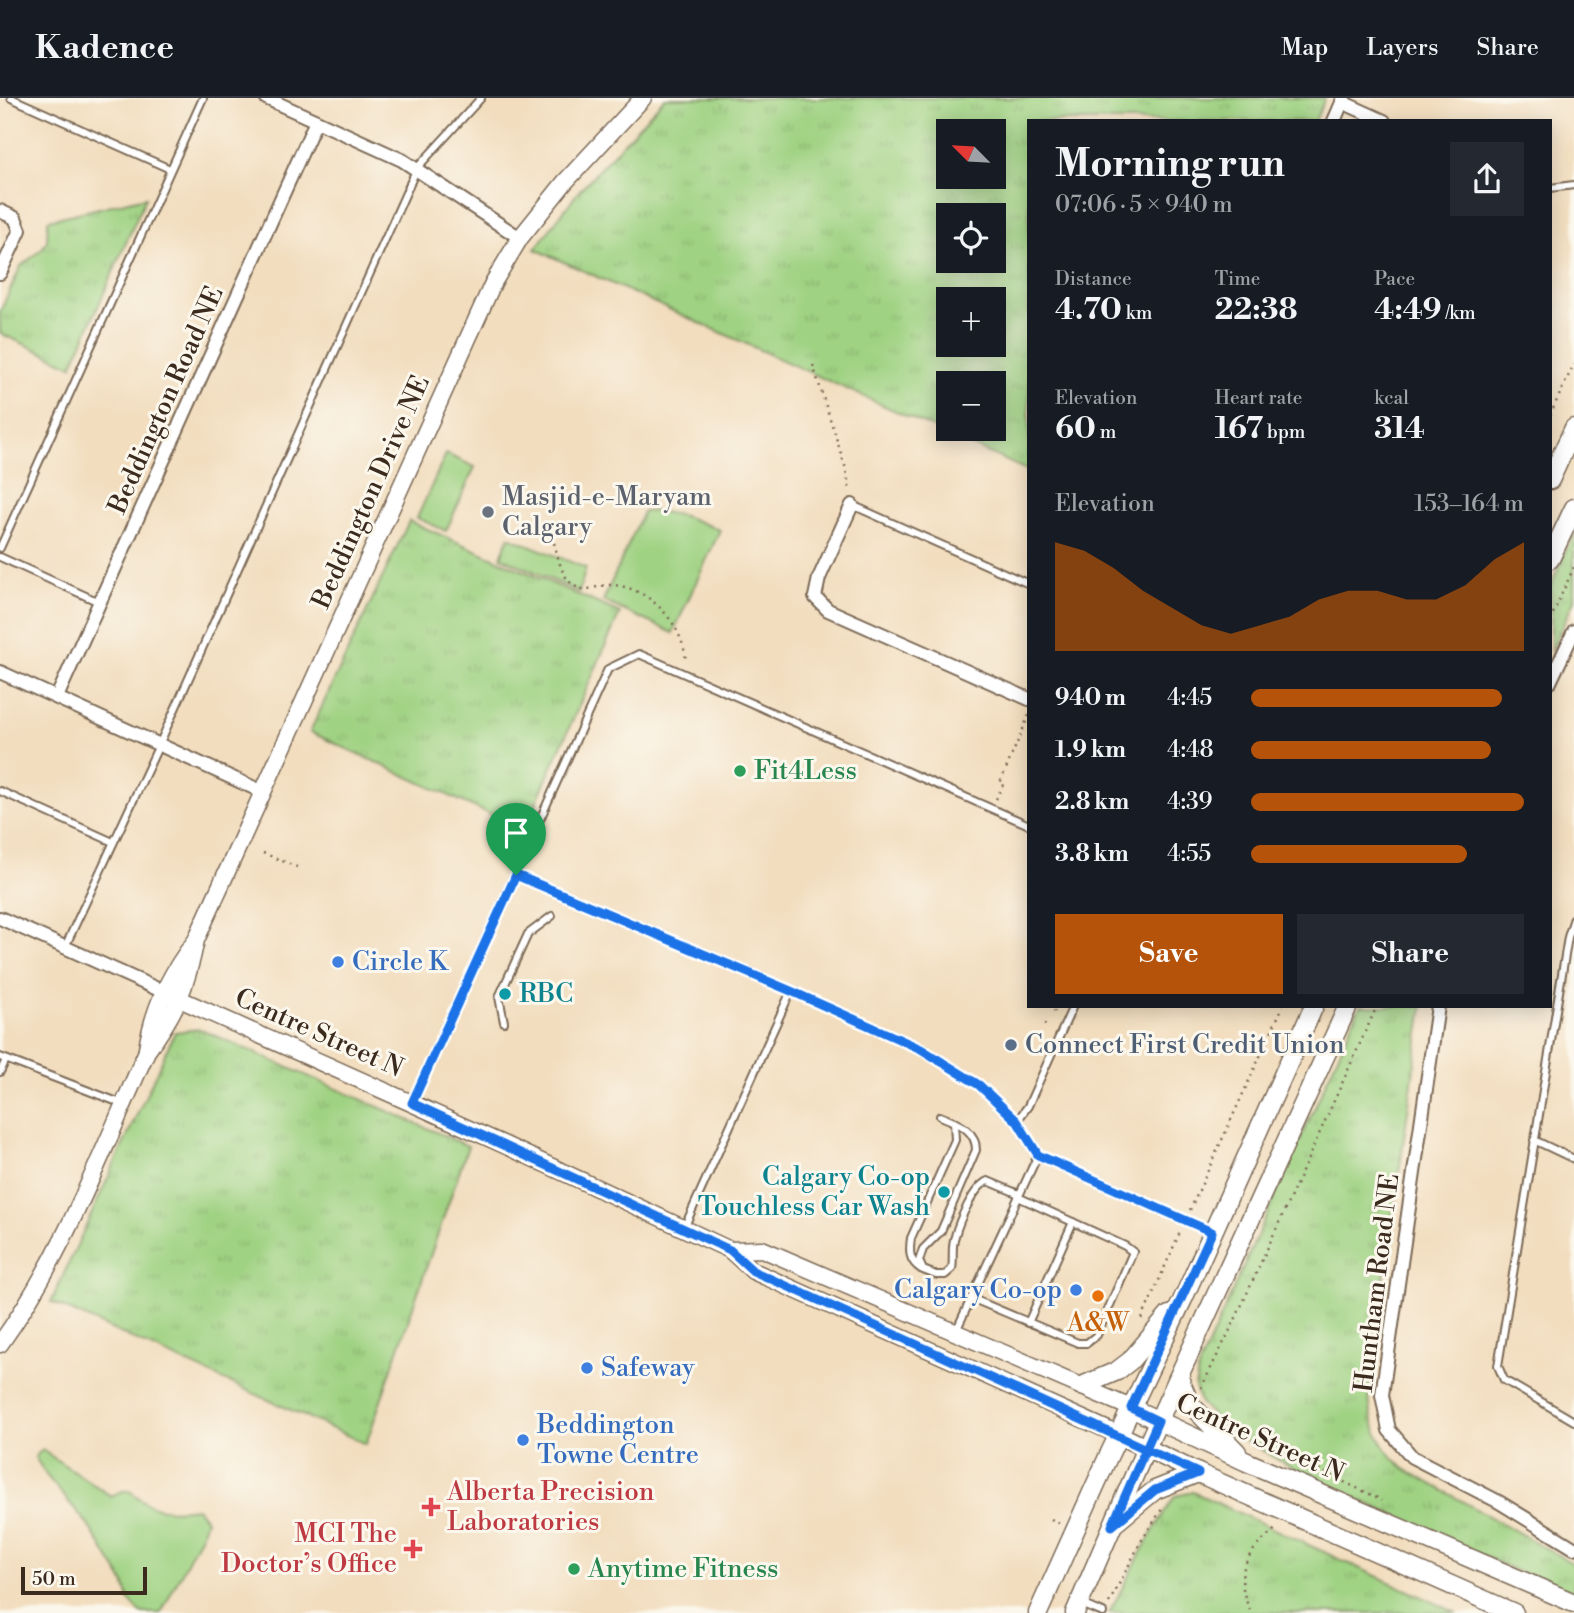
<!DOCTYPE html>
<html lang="en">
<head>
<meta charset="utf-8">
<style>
	:root { --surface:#171b24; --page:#242831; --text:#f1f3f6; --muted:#9ea1a6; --line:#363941; --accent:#b45309 }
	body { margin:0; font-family:"Libre Bodoni",serif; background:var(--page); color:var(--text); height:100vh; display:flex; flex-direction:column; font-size:26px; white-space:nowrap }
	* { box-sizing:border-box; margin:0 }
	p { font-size:23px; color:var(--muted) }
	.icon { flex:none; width:38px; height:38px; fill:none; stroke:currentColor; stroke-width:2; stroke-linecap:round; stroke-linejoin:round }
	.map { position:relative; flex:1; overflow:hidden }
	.drawer { position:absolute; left:1027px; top:21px; width:525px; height:889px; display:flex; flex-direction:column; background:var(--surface); border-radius:0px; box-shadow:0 4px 18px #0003 }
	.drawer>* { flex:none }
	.needle { width:46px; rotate:294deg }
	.fabs { position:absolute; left:936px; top:21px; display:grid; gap:14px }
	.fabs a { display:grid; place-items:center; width:70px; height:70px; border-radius:0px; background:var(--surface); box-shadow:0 4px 18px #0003; font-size:35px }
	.scale { position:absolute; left:21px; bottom:18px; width:126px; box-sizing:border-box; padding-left:7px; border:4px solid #3b2a1e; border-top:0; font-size:19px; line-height:24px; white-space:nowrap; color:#3b2a1e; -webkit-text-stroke:5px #fbf7ec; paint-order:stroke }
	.pin { position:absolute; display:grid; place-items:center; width:60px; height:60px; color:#fff; margin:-72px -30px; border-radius:50% 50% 50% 0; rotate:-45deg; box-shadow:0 0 7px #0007 }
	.pin .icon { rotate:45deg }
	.round { display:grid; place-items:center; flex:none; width:74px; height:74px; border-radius:0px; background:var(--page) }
	.summary { display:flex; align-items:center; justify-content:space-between; height:119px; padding:0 28px }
	h1 { font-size:38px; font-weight:700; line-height:52px }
	.stats { display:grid; grid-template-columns:repeat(3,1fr); gap:10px; height:119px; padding:7px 28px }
	.stats div { display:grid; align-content:center }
	.stats b { font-size:30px; font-weight:700 }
	.stats small { font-size:19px; font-weight:400 }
	.stats p { font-size:19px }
	.chart { height:196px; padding:14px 28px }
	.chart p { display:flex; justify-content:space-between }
	.chart svg { width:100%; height:126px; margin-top:7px; fill:var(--accent); opacity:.7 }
	.button { display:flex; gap:14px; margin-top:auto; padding:14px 28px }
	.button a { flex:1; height:80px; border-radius:0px; background:var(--accent); color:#fff; font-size:28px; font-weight:700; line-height:80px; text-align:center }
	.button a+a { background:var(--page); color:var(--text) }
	ul { padding:0 28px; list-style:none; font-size:23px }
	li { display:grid; grid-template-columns:112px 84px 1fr; align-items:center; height:52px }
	li i { height:18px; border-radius:9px; background:var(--accent) }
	header { display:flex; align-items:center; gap:42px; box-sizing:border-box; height:98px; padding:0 35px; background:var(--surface); border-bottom:2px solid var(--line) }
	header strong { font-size:33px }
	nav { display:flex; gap:38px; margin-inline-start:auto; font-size:24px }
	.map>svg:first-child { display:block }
</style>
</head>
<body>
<header>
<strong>Kadence</strong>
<nav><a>Map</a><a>Layers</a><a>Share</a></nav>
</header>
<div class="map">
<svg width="1574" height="1515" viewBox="0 0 1574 1515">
	<defs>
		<pattern id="park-tufts" width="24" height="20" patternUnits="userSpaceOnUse" patternTransform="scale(1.75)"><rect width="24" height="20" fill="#9fd282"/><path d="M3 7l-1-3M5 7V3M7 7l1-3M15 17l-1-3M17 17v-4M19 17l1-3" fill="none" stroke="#8ab470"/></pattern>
	</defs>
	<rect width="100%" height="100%" fill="#fbf7ec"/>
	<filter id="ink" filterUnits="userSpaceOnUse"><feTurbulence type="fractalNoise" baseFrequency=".0143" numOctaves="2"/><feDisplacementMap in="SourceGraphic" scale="14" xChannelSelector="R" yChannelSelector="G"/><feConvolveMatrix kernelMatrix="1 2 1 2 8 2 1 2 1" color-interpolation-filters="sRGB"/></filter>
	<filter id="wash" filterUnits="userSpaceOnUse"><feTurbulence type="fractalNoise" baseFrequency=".00686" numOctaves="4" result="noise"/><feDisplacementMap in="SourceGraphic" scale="28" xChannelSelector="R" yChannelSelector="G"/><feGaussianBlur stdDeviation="1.57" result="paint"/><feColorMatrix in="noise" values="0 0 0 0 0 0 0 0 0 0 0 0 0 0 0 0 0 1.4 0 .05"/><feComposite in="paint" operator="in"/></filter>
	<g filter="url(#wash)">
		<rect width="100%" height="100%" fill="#f2ddbe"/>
		<g fill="#9fd282" stroke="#6d7e50" stroke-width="2">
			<path d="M446,356l29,13 -29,64 -29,-13z"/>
			<path d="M656,413l28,5 36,14 -47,103 -70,-32 40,-89z"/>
			<path d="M509,439l77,31 -7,24 -78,-35z"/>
			<path d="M42,1352l69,46c22,-11 18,-3 35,7 14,9 35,7 51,5l9,11 -4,14 -41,80h-20l-12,-13 -5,-18 -38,-60 -40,-47 -11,-18z"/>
		</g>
		<g fill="url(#park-tufts)" stroke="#6d7e50" stroke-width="2" fill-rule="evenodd">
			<path d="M665,0h660l-10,23h-286v350l-494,-222 44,-58zM994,33v46h-46v-46zM994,117v46h-46v-46zM948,201h46v46h-46zM994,285v46h-46v-46z"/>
			<path d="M146,99l-74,169 -72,-33v-21l21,-46 20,-16 6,-9 1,-21z"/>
			<path d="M409,423l211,92 -96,217 -214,-98z"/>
			<path d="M1574,435v67l-23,52v-67z"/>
			<path d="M1360,908h63l-53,368c-4,39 4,67 33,94l171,96v30l-9,-1 -256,-116 -81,-46 -28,-28 -5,-16 4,-21z"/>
			<path d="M200,931l268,117 -102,298 -315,-142 124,-270z"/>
			<path d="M1193,1394l264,121h-348l37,-70 29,-47z"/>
		</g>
	</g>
	<g filter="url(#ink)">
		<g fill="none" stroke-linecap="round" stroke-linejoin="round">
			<defs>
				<g id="service">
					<path d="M11,0l159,71"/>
					<path d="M1550,90l24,-3"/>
					<path d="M852,407l177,79"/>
					<path d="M0,450l203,-450"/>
					<path d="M0,459l99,45"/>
					<path d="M0,693l113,51"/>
					<path d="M516,777l275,116"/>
					<path d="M1574,820l-6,19 -70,429 6,14 70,41"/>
					<path d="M65,849l94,-202 258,-577 64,-70"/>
					<path d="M504,924l-5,-25 29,-63 24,-18"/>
					<path d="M0,959l123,47"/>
					<path d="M0,974l6,-12"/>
					<path d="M412,1004l196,-433 31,-15 390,171"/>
					<path d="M940,1018c17,7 36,13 36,34l-35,81 -18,18 -4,12 4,9 13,5h9l7,-6c2,-11 -1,-23 3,-33 4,-15 19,-50 33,-55l31,13"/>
					<path d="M1017,1023l11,-15 45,-100"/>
					<path d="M1534,1042l40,19"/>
					<path d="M684,1130l107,-237 130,58 39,23 19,13 38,36 21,34 172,77"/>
					<path d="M921,1171c-12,-8 -12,-17 -10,-31l44,-98 -1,-18"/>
					<path d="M971,1200l107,45h9l10,-8 36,-83 -8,-6 -107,-49"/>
					<path d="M1028,1225l45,-101"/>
					<path d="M956,1233l82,-176"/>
					<path d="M1081,1506l22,9"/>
				</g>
				<g id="minor">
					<path d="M266,0l136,62 118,78"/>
					<path d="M1342,4l42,19"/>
					<path d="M1334,23l10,-23"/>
					<path d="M0,113l15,7 5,12 -20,43"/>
					<path d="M852,407l-33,73 -4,19 13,13 201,89"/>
					<path d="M0,574l263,120"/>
					<path d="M1550,584l24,-51"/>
					<path d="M57,599l259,-576"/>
					<path d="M0,820l164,74"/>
					<path d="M1438,908l-56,389 7,35 23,27 87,45 75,46"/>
				</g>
				<g id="tertiary">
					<path d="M164,894l343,154 223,104 23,21 366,164"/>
					<path d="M147,951c6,-40 22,-74 47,-106"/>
					<path d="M730,1152l32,-1 369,159"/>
					<path d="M0,1246c64,-89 102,-193 147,-293 29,-39 39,-63 49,-111l297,-657 27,-45 45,-56 78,-84"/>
				</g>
				<g id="secondary">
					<path d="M1550,382l24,-52"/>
					<path d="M1550,461l24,-51"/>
					<path d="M1179,1280l11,26 47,48"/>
					<path d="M1082,1288l35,-15 13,-10 39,-46"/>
					<path d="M1131,1310l116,54 327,141"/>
					<path d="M1119,1337l79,38 316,140"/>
					<path d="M1115,1425l40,-33 43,-17"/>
					<path d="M1038,1515l70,-156 75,-158 131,-293"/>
					<path d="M1075,1515l71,-165 202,-442"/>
				</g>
			</defs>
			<use href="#service" stroke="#7b6956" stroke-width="10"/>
			<use href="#minor" stroke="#7b6956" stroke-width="16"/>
			<use href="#tertiary" stroke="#7b6956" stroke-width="19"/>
			<use href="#secondary" stroke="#7b6956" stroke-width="21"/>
			<g stroke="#7b6956" stroke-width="2.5" stroke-dasharray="2 5" stroke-linecap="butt">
				<path d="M813,267l33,104 4,23"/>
				<path d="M1550,317l24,-51"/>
				<path d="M554,445c4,12 6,30 17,40 14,13 25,1 41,2 38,2 71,39 74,76"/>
				<path d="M1550,522l24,-53"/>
				<path d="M996,701l7,-14 -3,-2 29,-68"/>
				<path d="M263,755l34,14"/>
				<path d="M1054,914l3,-6"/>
				<path d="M1044,926l5,1"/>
				<path d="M1190,1112l93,-204"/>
				<path d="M1142,1221l38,-87"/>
				<path d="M1201,1290l34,-68 142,-314"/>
				<path d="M1233,1324l63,37 86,41"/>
				<path d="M1051,1421l10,5"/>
				<path d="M1109,1505l33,-63 20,-31"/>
				<path d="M1250,1512c-18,-39 -3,-58 28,-83"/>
			</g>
			<use href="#service" stroke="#fff" stroke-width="6"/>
			<use href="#minor" stroke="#fff" stroke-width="12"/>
			<use href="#tertiary" stroke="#fff" stroke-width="16"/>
			<use href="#secondary" stroke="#fff" stroke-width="18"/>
		</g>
	</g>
	<g fill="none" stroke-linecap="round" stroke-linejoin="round" filter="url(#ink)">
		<defs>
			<path id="route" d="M516,777l-104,228 318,147 23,21c149,66 297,134 445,202l-43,17 -43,36c15,-35 31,-70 46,-105l-27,-13 81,-176 -174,-77 -21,-34 -38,-36 -58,-36 -130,-58 -275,-116"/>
		</defs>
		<use href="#route" stroke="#fff" stroke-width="14"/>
		<use href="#route" stroke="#1a73e8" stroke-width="9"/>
	</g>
	<circle fill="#6b7280" stroke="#fbf7ec" stroke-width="2.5" cx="488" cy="414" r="7"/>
	<g fill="#2e9e5b" stroke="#fbf7ec" stroke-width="2.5">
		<circle cx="740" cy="673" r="7"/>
		<circle cx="574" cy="1471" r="7"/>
	</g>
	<g fill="#3f7fe0" stroke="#fbf7ec" stroke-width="2.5">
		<circle cx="338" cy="864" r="7"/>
		<circle cx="1076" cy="1192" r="7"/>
		<circle cx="587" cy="1270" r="7"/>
		<circle cx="523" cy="1342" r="7"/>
	</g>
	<g fill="#0f9aa8" stroke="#fbf7ec" stroke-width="2.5">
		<circle cx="505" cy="896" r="7"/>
		<circle cx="944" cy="1094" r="7"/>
	</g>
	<circle fill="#5c6f8a" stroke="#fbf7ec" stroke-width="2.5" cx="1011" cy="947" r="7"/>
	<circle fill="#e8710a" stroke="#fbf7ec" stroke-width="2.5" cx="1098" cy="1198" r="7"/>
	<g fill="#e0444e" stroke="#fbf7ec" stroke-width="2.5">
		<path d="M427.5 1398.5h7v7h7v7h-7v7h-7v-7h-7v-7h7z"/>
		<path d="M409.5 1440.5h7v7h7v7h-7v7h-7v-7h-7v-7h7z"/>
	</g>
	<g text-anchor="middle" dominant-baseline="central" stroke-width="6" stroke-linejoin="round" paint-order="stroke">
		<g font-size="26" fill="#3b2a1e" stroke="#fbf7ec">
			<text transform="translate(166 302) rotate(-66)">Beddington Road NE</text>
			<text transform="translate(371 394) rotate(-66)">Beddington Drive NE</text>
			<text transform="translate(319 935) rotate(24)">Centre Street N</text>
			<text transform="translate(1377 1185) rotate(-83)">Huntham Road NE</text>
			<text transform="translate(1260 1340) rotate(24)">Centre Street N</text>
		</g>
		<g font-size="26" fill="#5b616d" stroke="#fbf7ec" text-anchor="start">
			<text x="502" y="399">Masjid-e-Maryam<tspan x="502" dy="30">Calgary</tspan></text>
		</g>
		<g font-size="26" fill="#27864d" stroke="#fbf7ec" text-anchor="start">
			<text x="754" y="673">Fit4Less</text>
			<text x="588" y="1471">Anytime Fitness</text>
		</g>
		<g font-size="26" fill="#366cbe" stroke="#fbf7ec" text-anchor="start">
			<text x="352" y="864">Circle K</text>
			<text x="1062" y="1192" text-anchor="end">Calgary Co-op</text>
			<text x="601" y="1270">Safeway</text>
			<text x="537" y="1327">Beddington<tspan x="537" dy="30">Towne Centre</tspan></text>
		</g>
		<g font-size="26" fill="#0d838f" stroke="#fbf7ec" text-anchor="start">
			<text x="519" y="896">RBC</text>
			<text x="930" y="1079" text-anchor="end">Calgary Co-op<tspan x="930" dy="30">Touchless Car Wash</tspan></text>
		</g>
		<g font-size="26" fill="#4e5e75" stroke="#fbf7ec" text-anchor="start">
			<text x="1025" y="947">Connect First Credit Union</text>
		</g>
		<g font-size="26" fill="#c56008" stroke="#fbf7ec">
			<text x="1098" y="1225">A&amp;W</text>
		</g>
		<g font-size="26" fill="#be3a42" stroke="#fbf7ec" text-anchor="start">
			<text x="447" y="1394">Alberta Precision<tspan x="447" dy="30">Laboratories</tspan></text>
			<text x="397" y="1436" text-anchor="end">MCI The<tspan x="397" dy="30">Doctor’s Office</tspan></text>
		</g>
	</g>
</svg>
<div class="fabs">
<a><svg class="needle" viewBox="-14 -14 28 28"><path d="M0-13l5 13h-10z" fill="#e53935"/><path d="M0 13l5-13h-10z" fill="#9ea1a6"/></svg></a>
<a><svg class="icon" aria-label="locate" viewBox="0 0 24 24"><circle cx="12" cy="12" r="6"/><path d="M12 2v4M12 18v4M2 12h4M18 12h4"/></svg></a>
<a>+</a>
<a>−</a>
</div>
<div class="scale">50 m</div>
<div class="pin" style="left:516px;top:777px;background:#1e9e55"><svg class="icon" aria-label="arrive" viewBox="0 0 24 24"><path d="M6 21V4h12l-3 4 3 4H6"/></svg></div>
<section class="drawer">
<div class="summary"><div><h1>Morning run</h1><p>07:06 · 5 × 940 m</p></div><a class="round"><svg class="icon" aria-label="share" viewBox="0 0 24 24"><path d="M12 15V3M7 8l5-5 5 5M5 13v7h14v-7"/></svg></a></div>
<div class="stats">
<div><p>Distance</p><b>4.70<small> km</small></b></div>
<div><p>Time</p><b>22:38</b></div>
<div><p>Pace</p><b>4:49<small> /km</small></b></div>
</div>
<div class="stats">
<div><p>Elevation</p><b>60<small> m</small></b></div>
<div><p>Heart rate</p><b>167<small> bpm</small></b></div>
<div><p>kcal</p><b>314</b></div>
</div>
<div class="chart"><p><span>Elevation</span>153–164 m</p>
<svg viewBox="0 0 160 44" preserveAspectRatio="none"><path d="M0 44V6L10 9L20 15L30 23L40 29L50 35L60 38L70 35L80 32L90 26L100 23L110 23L120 26L130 26L140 21L150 12L160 6V44z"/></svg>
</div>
<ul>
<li><b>940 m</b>4:45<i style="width:92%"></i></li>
<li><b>1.9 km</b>4:48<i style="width:88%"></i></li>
<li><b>2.8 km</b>4:39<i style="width:100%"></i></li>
<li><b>3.8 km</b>4:55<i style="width:79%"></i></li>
</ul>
<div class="button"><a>Save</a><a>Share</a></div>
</section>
</div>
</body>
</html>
